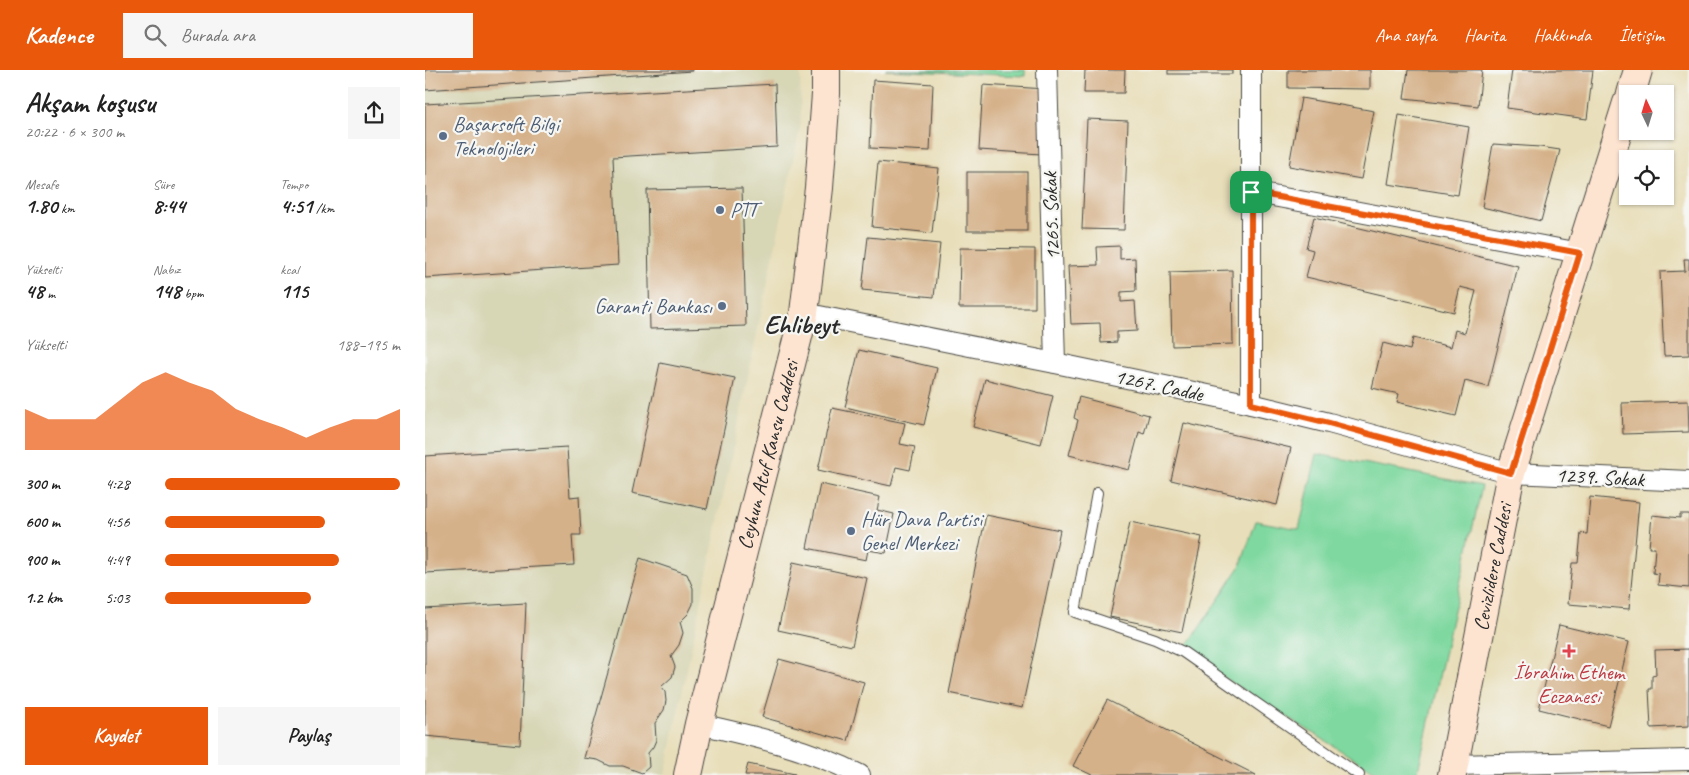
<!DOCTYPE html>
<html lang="tr">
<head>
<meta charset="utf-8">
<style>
	:root { --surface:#fff; --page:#f6f6f6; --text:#222; --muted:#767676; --accent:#ea580c }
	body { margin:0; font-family:Caveat,sans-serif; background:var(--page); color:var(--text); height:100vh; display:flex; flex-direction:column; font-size:19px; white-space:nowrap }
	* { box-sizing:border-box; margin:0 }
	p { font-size:16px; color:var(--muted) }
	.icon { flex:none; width:28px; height:28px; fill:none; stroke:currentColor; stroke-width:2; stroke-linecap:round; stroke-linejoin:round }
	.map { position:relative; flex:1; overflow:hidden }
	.panel { display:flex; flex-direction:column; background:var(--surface); width:425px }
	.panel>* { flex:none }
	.needle { width:32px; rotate:356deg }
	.controls { position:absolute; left:1194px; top:15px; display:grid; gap:10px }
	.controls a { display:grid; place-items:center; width:55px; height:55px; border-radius:0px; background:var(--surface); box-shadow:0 1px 4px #0004; font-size:25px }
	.pin { position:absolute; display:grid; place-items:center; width:42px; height:42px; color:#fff; margin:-21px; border-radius:10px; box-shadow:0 2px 8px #0006 }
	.round { display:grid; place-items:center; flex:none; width:52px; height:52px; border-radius:0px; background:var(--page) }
	.head { display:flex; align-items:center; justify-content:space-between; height:85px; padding:0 25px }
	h1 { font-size:28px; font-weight:600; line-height:38px }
	.figures { display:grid; grid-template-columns:repeat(3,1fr); gap:8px; height:85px; padding:5px 25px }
	.figures div { display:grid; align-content:center }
	.figures b { font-size:21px; font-weight:600 }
	.figures small { font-size:14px; font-weight:400 }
	.figures p { font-size:14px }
	.chart { height:140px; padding:10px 25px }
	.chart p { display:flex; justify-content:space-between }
	.chart svg { width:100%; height:90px; margin-top:5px; fill:var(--accent); opacity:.7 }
	.action { display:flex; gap:10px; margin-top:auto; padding:10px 25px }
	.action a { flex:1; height:58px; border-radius:0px; background:var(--accent); color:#fff; font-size:20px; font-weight:600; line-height:58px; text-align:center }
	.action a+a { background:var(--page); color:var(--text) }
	ul { padding:0 25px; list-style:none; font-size:16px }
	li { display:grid; grid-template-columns:80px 60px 1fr; align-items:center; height:38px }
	li i { height:12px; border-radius:6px; background:var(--accent) }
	header { display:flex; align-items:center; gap:30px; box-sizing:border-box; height:70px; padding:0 25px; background:var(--accent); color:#fff }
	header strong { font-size:24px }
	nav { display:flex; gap:28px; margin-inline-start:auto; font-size:18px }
	.search { width:350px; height:45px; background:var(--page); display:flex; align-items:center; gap:12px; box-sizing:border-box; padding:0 18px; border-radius:0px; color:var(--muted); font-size:19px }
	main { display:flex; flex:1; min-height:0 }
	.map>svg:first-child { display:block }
</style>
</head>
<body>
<header>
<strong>Kadence</strong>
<div class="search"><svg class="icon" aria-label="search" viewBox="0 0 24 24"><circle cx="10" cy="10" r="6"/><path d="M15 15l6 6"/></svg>Burada ara</div>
<nav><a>Ana sayfa</a><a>Harita</a><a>Hakkında</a><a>İletişim</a></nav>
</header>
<main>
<section class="panel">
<div class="head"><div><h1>Akşam koşusu</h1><p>20:22 · 6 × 300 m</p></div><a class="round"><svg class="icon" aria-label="share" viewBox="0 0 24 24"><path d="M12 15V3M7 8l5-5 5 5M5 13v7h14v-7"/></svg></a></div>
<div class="figures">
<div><p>Mesafe</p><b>1.80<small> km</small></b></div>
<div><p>Süre</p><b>8:44</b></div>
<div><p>Tempo</p><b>4:51<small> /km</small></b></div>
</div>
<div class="figures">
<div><p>Yükselti</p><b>48<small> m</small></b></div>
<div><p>Nabız</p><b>148<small> bpm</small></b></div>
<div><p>kcal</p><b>115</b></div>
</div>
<div class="chart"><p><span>Yükselti</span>188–195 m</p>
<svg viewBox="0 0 160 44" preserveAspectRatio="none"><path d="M0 44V24L10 29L20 29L30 29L40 20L50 11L60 6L70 11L80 15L90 24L100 29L110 33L120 38L130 33L140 29L150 29L160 24V44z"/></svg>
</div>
<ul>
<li><b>300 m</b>4:28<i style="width:100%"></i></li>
<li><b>600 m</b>4:56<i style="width:68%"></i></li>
<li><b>900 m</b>4:49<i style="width:74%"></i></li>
<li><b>1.2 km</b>5:03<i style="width:62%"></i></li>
</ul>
<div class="action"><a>Kaydet</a><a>Paylaş</a></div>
</section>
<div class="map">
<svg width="1264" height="705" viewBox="0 0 1264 705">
	<rect width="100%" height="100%" fill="#f6f6f2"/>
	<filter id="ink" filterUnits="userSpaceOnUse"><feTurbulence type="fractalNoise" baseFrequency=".02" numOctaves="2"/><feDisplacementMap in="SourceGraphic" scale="10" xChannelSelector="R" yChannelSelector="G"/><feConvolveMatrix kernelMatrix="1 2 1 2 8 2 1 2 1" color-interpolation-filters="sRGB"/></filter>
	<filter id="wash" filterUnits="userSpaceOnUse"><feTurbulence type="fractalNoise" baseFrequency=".0096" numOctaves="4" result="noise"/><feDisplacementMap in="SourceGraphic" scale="20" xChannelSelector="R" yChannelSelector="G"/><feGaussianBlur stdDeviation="1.12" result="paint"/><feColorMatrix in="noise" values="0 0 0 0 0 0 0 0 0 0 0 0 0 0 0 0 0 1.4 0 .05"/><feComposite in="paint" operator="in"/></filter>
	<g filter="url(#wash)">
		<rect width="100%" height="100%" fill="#e8deb9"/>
		<path fill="#d7d6b5" d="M0,0h375l1,53 -136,652h-240z"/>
		<g fill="#7ed89f" stroke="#548265">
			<path d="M460,0h140v6z"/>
			<path d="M892,384l165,32 -65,289h-37l-197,-123 57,-85 16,-46 43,8z"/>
		</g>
		<g id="blocks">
			<g fill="#d5b189">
				<path d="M0,0h267v1l-267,19z"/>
				<path d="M660,0h40l-1,23h-40z"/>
				<rect x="743" y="0" width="64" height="4"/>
				<path d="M863,0h82v19l-82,-1z"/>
				<path d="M983,0h74l-4,36 -74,-8z"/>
				<path d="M1087,0h81l-6,49 -80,-11z"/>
				<path d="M448,10l60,4 -3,67 -60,-3z"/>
				<path d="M350,14l2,63 -164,10 5,108 -193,13v-174z"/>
				<path d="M558,15l63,4 -5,65 -62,-4z"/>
				<path d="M876,28l73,13 -13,68 -72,-13z"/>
				<path d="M974,45l70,12 -11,68 -70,-11z"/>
				<path d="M662,49l41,2 -4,109 -42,-1z"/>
				<path d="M1068,74l47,3 20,3 -19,71 -59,-14z"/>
				<path d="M453,92l61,6 -7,65 -60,-6z"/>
				<rect x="542" y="102" width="60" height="59"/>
				<path d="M317,118l4,138 -96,3 -3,-139z"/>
				<path d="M889,147l204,49 -30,121 -23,-6 -9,35 -59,-14 2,-8 -27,-6 11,-45 27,7 3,-12 38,9 4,-17 10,3 11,-42 -16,-4 -6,25 -148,-35 7,-27 -7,-2z"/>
				<path d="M443,167l72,7 -6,53 -72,-7z"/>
				<path d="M695,176v13l15,-1 1,33 -15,1v10l14,-1 2,30 -20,1v10l-16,1 -1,-20 -29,1 -3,-58 30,-1 -1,-18z"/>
				<path d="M535,178l75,1v59h-76z"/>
				<path d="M1259,189h5v96l-25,1 -4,-84 25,-1z"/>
				<path d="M807,200l1,74 -61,2 -2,-74z"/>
				<path d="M434,280l78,18 -13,57 -79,-18z"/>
				<path d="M235,293l75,15 -28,131 -75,-16z"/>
				<path d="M560,309l68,17 -12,48 -68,-17z"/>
				<path d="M654,327l70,18 -5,19 -5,-2 -10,38 -60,-15 9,-35 -4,-2z"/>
				<path d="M1263,331l1,31 -66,2 -1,-31z"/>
				<path d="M407,338l73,15 -5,21 15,3 -5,23 -14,-3 -5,19 -73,-16z"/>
				<path d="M759,353l107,25 -14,57 -106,-25z"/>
				<path d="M142,377l3,50 9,-1 2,39h-9l2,30 -149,8v-117z"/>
				<path d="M395,414l60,13 -3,13 17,4 -8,39 -18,-3 -2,10 -59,-12z"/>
				<path d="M1165,427l49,5 -10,107 -61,-5 4,-41h6l3,-30 6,1z"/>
				<path d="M1255,444h9v74l-31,-3 1,-11 -6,-1 2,-25h-6l3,-33 28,3z"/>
				<path d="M561,445l74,15 -38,178 -73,-15z"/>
				<path d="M705,452l72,15 -20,95 -72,-15z"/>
				<path d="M215,488l47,16 6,14v16l-5,10 -8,8 3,11 -4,12 -8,11 4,11 -3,10 -11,10 4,5 1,9 -2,9 -9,13 1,17 -3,7 -5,6 1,14 -7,6 -19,-7h-13l-12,-6 -14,-2z"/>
				<path d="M368,492l74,16 -15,68 -74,-16z"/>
				<path d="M101,533l-6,142 -95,-9v-127z"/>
				<path d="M1134,555l70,17 -21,84 -69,-17z"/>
				<path d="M1264,579v77l-38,2 -2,-39h3v-13l4,-1 -1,-25z"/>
				<path d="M354,589l85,23 -16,59 -86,-24z"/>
				<path d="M682,630l149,75h-164l-19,-9z"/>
				<path d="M323,694l47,10v1h-50z"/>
			</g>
		</g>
	</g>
	<g filter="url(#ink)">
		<use href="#blocks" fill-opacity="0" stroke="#474640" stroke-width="1"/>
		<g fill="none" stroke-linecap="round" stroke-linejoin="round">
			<defs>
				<path id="lane" d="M672,423l-22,119 80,27 28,13 176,123"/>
				<g id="street">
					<path d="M622,0l8,293"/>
					<path d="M826,0v334"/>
					<path d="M826,122l329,61"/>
					<path d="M379,243l251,50 196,41 78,19 182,50 178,8"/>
					<path d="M274,654c55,12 111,25 161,51"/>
					<path d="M1029,695l235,-5"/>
				</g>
				<g id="secondary">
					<path d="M1206,24l7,-24"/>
					<path id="s1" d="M263,705l11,-51 105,-411 15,-125 7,-94v-24"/>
					<path id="s2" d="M1027,705l59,-302 116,-370"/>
				</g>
			</defs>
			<use href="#lane" stroke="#474640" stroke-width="12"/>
			<use href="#street" stroke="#474640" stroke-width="22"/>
			<use href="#secondary" stroke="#474640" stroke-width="30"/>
			<use href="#lane" stroke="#fff" stroke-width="10"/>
			<use href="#street" stroke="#fff" stroke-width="20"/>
			<use href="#secondary" stroke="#fde4d1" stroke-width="28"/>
		</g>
	</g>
	<g fill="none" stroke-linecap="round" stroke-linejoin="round" filter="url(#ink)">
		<defs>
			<path id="route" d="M826,122l329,61 -69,220 -182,-50 -78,-19z"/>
		</defs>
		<use href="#route" stroke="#fff" stroke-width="10"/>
		<use href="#route" stroke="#ea580c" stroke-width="6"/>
	</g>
	<g fill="#5c6f8a" stroke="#f6f6f2" stroke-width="2">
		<circle cx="18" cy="66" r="5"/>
		<circle cx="295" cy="140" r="5"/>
		<circle cx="297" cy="236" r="5"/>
		<circle cx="426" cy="461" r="5"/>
	</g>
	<path fill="#e0444e" stroke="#f6f6f2" stroke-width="2" d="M1141.5 573.5h5v5h5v5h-5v5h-5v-5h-5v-5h5z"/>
	<g text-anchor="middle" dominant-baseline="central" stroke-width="4.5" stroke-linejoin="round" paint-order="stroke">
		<g font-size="21" fill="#4e5e75" stroke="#f6f6f2" text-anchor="start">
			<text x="28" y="54">Başarsoft Bilgi<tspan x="28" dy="24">Teknolojileri</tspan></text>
			<text x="305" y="140">PTT</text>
			<text x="287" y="236" text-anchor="end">Garanti Bankası</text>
			<text x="436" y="449">Hür Dava Partisi<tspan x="436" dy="24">Genel Merkezi</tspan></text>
		</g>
		<g font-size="21" fill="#2b2b2b" stroke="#f6f6f2">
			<text transform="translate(626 146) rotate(-92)">1265. Sokak</text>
			<text transform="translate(734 315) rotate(12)">1267. Cadde</text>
			<text stroke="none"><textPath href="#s1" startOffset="330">Ceyhun Atuf Kansu Caddesi</textPath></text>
			<text transform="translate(1175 407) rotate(3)">1239. Sokak</text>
			<text stroke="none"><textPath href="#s2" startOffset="212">Cevizlidere Caddesi</textPath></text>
		</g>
		<g font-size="21" fill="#be3a42" stroke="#f6f6f2">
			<text x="1144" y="602">İbrahim Ethem<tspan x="1144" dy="24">Eczanesi</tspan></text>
		</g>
		<g font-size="26" font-weight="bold" fill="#2b2b2b" stroke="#f6f6f2">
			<text x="376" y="254">Ehlibeyt</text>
		</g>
	</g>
</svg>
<div class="controls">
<a><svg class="needle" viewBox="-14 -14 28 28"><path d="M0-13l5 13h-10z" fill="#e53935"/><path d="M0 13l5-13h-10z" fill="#767676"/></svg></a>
<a><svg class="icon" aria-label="locate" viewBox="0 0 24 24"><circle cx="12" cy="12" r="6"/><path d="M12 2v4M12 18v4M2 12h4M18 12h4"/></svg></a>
</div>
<div class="pin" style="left:826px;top:122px;background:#1e9e55"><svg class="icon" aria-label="arrive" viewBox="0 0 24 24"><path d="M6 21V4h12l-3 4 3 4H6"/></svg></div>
</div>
</main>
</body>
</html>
